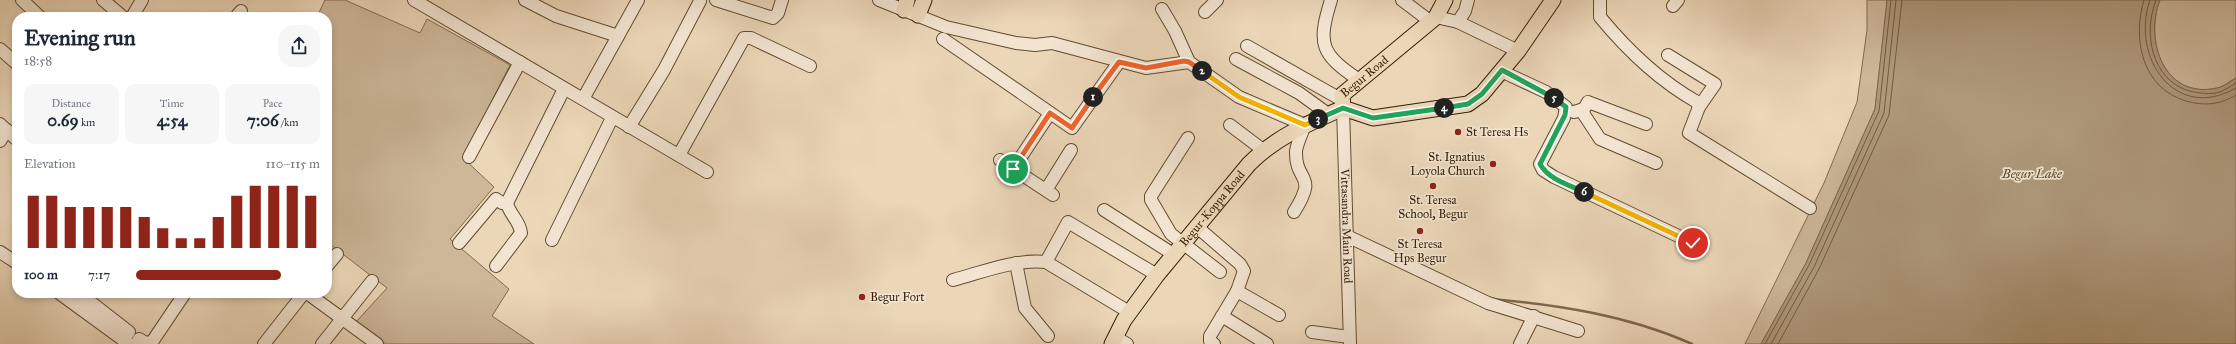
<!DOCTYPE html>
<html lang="en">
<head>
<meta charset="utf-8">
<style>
	:root { --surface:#fff; --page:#f6f6f7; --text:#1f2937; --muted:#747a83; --accent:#8f2418 }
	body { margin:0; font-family:"IM FELL Great Primer",serif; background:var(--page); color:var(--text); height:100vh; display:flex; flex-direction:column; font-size:15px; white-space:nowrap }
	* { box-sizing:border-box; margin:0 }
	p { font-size:13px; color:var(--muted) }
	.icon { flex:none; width:22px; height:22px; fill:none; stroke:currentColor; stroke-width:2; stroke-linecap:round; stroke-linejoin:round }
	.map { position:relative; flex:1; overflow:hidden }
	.details { position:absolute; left:12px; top:12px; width:320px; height:286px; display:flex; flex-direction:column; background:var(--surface); border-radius:16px; box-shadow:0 2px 6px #0003 }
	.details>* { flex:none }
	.pin { position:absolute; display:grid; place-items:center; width:34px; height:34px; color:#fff; margin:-17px; border:2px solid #fff; border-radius:50%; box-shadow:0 1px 4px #0007 }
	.km { position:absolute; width:20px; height:20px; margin:-10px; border-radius:50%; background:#222; color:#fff; font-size:11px; line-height:20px; text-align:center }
	.round { display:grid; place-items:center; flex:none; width:42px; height:42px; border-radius:16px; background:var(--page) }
	.overview { display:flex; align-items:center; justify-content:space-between; height:68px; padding:0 12px }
	h1 { font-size:22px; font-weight:800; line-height:30px }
	.stats { display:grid; grid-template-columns:repeat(3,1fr); gap:6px; height:68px; padding:4px 12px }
	.stats div { display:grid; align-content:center; border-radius:10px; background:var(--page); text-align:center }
	.stats b { font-size:17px; font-weight:800 }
	.stats small { font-size:11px; font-weight:400 }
	.stats p { font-size:11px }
	.chart { height:112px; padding:8px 12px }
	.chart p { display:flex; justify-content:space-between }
	.chart svg { width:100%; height:72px; margin-top:4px; stroke:var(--accent); stroke-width:6 }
	ul { padding:0 12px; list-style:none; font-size:13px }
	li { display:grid; grid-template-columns:64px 48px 1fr; align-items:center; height:30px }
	li i { height:10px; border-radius:5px; background:var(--accent) }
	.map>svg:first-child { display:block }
</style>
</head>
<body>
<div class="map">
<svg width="2236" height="344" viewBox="0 0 2236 344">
	<rect width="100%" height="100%" fill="#ebd6b8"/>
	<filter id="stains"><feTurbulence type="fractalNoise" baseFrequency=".005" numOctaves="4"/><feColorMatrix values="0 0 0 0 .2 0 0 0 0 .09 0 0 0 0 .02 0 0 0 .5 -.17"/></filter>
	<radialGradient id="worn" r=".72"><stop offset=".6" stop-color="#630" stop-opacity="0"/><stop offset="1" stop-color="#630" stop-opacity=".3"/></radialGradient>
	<g fill="#ccb799" stroke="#806b4e">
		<path d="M325,0h20l75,33 7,-14 83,46 -47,93 31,29 -44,52 59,50 -17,27 42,28h-148l-30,-22 31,-34 -60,-46v-225h-10z"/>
		<path d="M1867,0h20v3l-12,106 -69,154 -45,81h-16l79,-161 33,-81 10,-72z"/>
		<path d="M2160,0h76v78c-6,3 -13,9 -19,10 -53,12 -73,-48 -57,-88z"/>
	</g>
	<path fill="#ad987a" stroke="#7d684a" d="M1887,0h273c-16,40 4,100 57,88 6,-1 13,-6 19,-10v266h-475l45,-81 69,-154z"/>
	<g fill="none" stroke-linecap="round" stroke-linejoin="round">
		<g stroke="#705c3e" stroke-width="1">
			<path d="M2144,0c-12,39 -2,88 42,101 18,5 34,4 50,-6"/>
			<path d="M2150,0c-20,57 25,123 86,88"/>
			<path d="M2156,0c-13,33 -5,79 33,91 10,2 21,4 31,1 5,-2 11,-6 16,-9"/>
			<path d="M1765,344l44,-79 70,-154 12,-111"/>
			<path d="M1771,344l43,-77 70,-154 12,-113"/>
			<path d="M1778,344l41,-75 70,-154 13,-115"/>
		</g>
		<path stroke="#7d684a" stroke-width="2.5" d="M1492,299c68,6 138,17 200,45"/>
		<defs>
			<g id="minor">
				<path d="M22,0l18,17"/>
				<path d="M103,0l20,17"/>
				<path d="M414,0l293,172"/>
				<path d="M525,0l31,16 62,20"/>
				<path d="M716,0l57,18 5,-5 4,-13"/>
				<path d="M879,0l67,27 70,16 19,2 17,-2 94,25 43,-6 50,35 66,28c-3,8 -8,18 -9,26 -1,33 23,21 -2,61"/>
				<path d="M1331,0c-14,45 -10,54 28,80"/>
				<path d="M1402,0l29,22"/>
				<path d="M1600,0v17c28,34 58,63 97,85l2,5"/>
				<path d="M1673,6l5,-6"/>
				<path d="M1162,9l13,22 14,31"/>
				<path d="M1205,12l12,-12"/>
				<path d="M132,17l10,-17"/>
				<path d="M236,17l5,-6"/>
				<path d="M1436,17l22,5 60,29"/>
				<path d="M1458,22l7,-11 3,-11"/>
				<path d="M943,39l129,89 47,-66"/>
				<path d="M1247,46l95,54"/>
				<path d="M0,49l17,15"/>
				<path d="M1668,55l47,29 -16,23 -10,26 121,75"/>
				<path d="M1236,59l63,34 29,21"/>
				<path d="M1501,71l45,21 20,15 -2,11 -24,46 3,6 11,7 139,66"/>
				<path d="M583,99l55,-99"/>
				<path id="s1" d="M1343,108l7,236"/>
				<path d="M1581,110l19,29 56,24"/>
				<path d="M1574,112l10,-3 4,-7 58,22"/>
				<path d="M0,124l17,16"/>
				<path d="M1230,125l33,25"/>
				<path d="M629,127l35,-57 36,-69"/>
				<path d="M1188,138l-37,58v4l20,34 49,38"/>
				<path d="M0,141l7,-11"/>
				<path d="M679,155l65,-117h7l59,28"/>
				<path d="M469,157l51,-95"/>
				<path d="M1000,160l53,35"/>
				<path d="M1013,169l37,-56"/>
				<path d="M1046,190l25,-40"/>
				<path d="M1104,210l69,44"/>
				<path d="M1196,226l44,38 4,7 -7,20 -27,45v5l4,3"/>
				<path d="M1347,236l141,67 90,28"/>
				<path d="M552,240l60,-122"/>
				<path d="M459,243l37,-44 6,4h5l57,-114"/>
				<path d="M0,252l17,11"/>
				<path d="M1046,262l22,-40 89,53"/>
				<path d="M1016,263l9,45 23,28"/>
				<path d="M327,266l10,-12"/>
				<path d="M496,266l25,-33c-1,-12 -12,-19 -14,-30"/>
				<path d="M953,280c30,-8 61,-21 93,-18l83,50"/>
				<path d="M1237,291l42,24"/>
				<path d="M59,293l70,51"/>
				<path d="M79,293l50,39 -6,8"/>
				<path d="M307,293l70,51"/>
				<path d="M1222,316l45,28"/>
				<path d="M1312,332l37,5"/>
				<path d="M1115,337l12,7"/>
				<path d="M136,344l3,-5 7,4 6,-1 33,-49"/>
				<path d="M264,344l40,-51"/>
				<path d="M322,344l50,-63"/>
				<path d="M1520,344l14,-28"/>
			</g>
			<g id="major">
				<path d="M904,10l3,-10"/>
				<path d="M918,15l6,-15"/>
				<path d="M1343,108l30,10 95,-14 14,-10 36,-43 35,-51"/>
				<path id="s2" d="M1343,108l-1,-13 94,-78 9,-17"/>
				<path id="s3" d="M1112,344l12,-24 33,-45 92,-111c27,-27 60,-41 94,-56"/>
			</g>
		</defs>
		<use href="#minor" stroke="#624d30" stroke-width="14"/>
		<use href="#major" stroke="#341f02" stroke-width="17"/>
		<use href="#minor" stroke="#f2e4d1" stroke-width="12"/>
		<use href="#major" stroke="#ebd6b8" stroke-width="15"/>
	</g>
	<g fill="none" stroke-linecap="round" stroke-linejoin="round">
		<defs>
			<path id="split-1" d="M1013,169l37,-56 22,15 21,-31"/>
			<path id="split-2" d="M1093,97l26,-35 27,6 38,-7 5,1 13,9"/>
			<path id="split-3" d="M1202,71l37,26 66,28 13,-6"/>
			<path id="split-4" d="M1318,119l25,-11 30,10 71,-10"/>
			<path id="split-5" d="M1444,108l24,-4 14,-10 20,-24 52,28"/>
			<path id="split-6" d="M1554,98l12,9 -1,8 -25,49c8,15 29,21 44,28"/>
			<path id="split-7" d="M1584,192l109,51"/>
		</defs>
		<use href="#split-1" stroke="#fff" stroke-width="8"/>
		<use href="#split-2" stroke="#fff" stroke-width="8"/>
		<use href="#split-3" stroke="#fff" stroke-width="8"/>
		<use href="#split-4" stroke="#fff" stroke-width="8"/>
		<use href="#split-5" stroke="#fff" stroke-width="8"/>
		<use href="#split-6" stroke="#fff" stroke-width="8"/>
		<use href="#split-7" stroke="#fff" stroke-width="8"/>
		<use href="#split-1" stroke="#f0652b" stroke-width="5"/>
		<use href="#split-2" stroke="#f0652b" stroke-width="5"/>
		<use href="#split-3" stroke="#f5b400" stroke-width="5"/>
		<use href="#split-4" stroke="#22a559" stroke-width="5"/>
		<use href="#split-5" stroke="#22a559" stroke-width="5"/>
		<use href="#split-6" stroke="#22a559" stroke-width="5"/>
		<use href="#split-7" stroke="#f5b400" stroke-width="5"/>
	</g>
	<g fill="#8f2418" stroke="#f2e4d1" stroke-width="1.5">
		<circle cx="1458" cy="132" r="4"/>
		<circle cx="1493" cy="164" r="4"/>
		<circle cx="1433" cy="186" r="4"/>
		<circle cx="1420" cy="231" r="4"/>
		<circle cx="862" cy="297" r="4"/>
	</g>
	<g text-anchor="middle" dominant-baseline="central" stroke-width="3.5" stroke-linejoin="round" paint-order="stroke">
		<g font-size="12" fill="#341f02" stroke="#f2e4d1">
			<text stroke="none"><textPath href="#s2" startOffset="42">Begur Road</textPath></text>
			<text stroke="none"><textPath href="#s3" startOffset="169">Begur-Koppa Road</textPath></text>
			<text stroke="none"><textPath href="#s1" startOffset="118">Vittasandra Main Road</textPath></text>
		</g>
		<g font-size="12" fill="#341f02" stroke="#f2e4d1" text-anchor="start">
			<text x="1466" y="132">St Teresa Hs</text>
			<text x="1485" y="157" text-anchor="end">St. Ignatius<tspan x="1485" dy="14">Loyola Church</tspan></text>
			<text x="1433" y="200" text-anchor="middle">St. Teresa<tspan x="1433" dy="14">School, Begur</tspan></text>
			<text x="1420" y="244" text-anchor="middle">St Teresa<tspan x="1420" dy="14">Hps Begur</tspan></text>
			<text x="870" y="297">Begur Fort</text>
		</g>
		<g font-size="13" font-style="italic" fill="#5e492c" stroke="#f2e4d1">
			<text x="2032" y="174">Begur Lake</text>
		</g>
	</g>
	<rect width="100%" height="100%" filter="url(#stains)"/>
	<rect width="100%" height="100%" fill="url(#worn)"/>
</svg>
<div class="pin" style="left:1013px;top:169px;background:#1e9e55"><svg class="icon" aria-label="arrive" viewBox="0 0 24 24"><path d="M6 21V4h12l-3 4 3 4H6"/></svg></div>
<div class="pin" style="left:1693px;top:243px;background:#d93025"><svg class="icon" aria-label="check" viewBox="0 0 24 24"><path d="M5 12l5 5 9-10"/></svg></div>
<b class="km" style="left:1093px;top:97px">1</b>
<b class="km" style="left:1202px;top:71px">2</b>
<b class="km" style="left:1318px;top:119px">3</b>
<b class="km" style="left:1444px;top:108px">4</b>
<b class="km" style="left:1554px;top:98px">5</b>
<b class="km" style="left:1584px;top:192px">6</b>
<section class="details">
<div class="overview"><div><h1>Evening run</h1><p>18:58</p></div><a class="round"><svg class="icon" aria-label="share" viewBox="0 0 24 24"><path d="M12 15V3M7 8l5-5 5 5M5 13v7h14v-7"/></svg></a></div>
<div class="stats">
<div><p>Distance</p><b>0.69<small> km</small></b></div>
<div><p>Time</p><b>4:54</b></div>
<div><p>Pace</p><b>7:06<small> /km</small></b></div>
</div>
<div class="chart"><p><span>Elevation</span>110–115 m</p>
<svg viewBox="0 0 160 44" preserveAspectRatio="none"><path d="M5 44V12M15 44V12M25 44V19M35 44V19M45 44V19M55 44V19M65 44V25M75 44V32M85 44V38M95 44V38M105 44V25M115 44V12M125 44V6M135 44V6M145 44V6M155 44V12"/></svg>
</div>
<ul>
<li><b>100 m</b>7:17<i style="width:79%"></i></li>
</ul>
</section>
</div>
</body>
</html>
